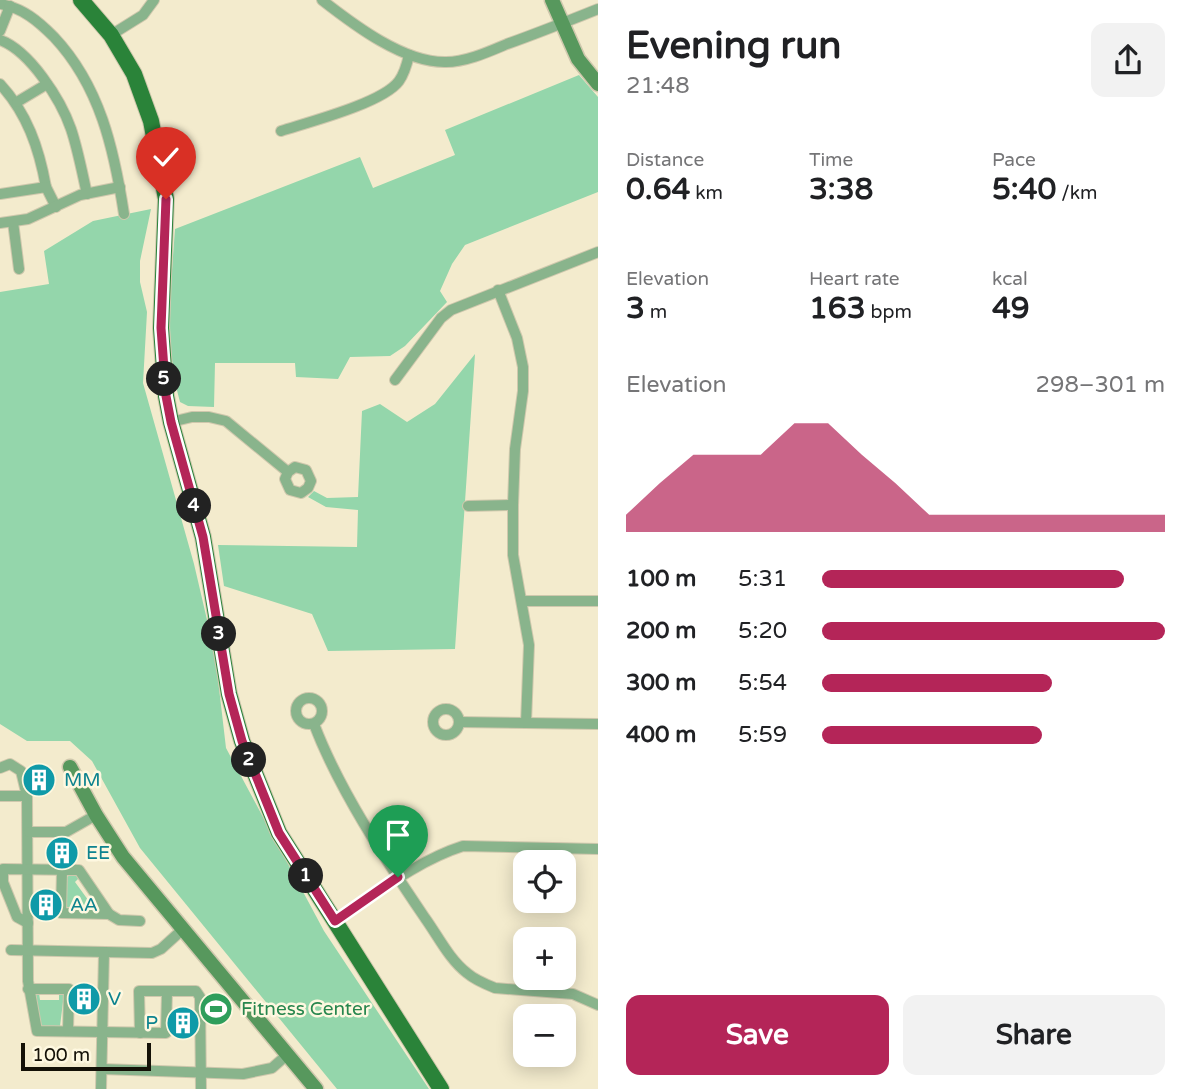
<!DOCTYPE html>
<html lang="en">
<head>
<meta charset="utf-8">
<style>
	:root { --surface:#fff; --page:#f2f2f2; --text:#202124; --muted:#757577; --accent:#b42558 }
	body { margin:0; font-family:"Varela Round",sans-serif; background:var(--page); color:var(--text); height:100vh; display:flex; flex-direction:column; font-size:26px; white-space:nowrap }
	* { box-sizing:border-box; margin:0 }
	p { font-size:23px; color:var(--muted) }
	.icon { flex:none; width:38px; height:38px; fill:none; stroke:currentColor; stroke-width:2; stroke-linecap:round; stroke-linejoin:round }
	.map { position:relative; flex:1; overflow:hidden }
	.panel { display:flex; flex-direction:column; background:var(--surface); width:595px }
	.panel>* { flex:none }
	.buttons { position:absolute; left:513px; top:850px; display:grid; gap:14px }
	.buttons a { display:grid; place-items:center; width:63px; height:63px; border-radius:14px; background:var(--surface); box-shadow:0 4px 18px #0003; font-size:35px }
	.scale { position:absolute; left:21px; bottom:18px; width:130px; box-sizing:border-box; padding-left:7px; border:4px solid #141107; border-top:0; font-size:19px; line-height:24px; white-space:nowrap; color:#141107; -webkit-text-stroke:5px #fef8e0; paint-order:stroke }
	.pin { position:absolute; display:grid; place-items:center; width:60px; height:60px; color:#fff; margin:-72px -30px; border-radius:50% 50% 50% 0; rotate:-45deg; box-shadow:0 0 7px #0007 }
	.pin .icon { rotate:45deg }
	.km { position:absolute; width:35px; height:35px; margin:-18px; border-radius:50%; background:#222; color:#fff; font-size:19px; line-height:35px; text-align:center }
	.round { display:grid; place-items:center; flex:none; width:74px; height:74px; border-radius:14px; background:var(--page) }
	.summary { display:flex; align-items:center; justify-content:space-between; height:119px; padding:0 28px }
	h1 { font-size:38px; font-weight:800; line-height:52px }
	.figures { display:grid; grid-template-columns:repeat(3,1fr); gap:10px; height:119px; padding:7px 28px }
	.figures div { display:grid; align-content:center }
	.figures b { font-size:30px; font-weight:800 }
	.figures small { font-size:19px; font-weight:400 }
	.figures p { font-size:19px }
	.chart { height:196px; padding:14px 28px }
	.chart p { display:flex; justify-content:space-between }
	.chart svg { width:100%; height:126px; margin-top:7px; fill:var(--accent); opacity:.7 }
	.button { display:flex; gap:14px; margin-top:auto; padding:14px 28px }
	.button a { flex:1; height:80px; border-radius:14px; background:var(--accent); color:#fff; font-size:28px; font-weight:800; line-height:80px; text-align:center }
	.button a+a { background:var(--page); color:var(--text) }
	ul { padding:0 28px; list-style:none; font-size:23px }
	li { display:grid; grid-template-columns:112px 84px 1fr; align-items:center; height:52px }
	li i { height:18px; border-radius:9px; background:var(--accent) }
	main { display:flex; flex:1; min-height:0 }
	.map>svg:first-child { display:block }
</style>
</head>
<body>
<main>
<div class="map">
<svg width="598" height="1089" viewBox="0 0 598 1089">
	<rect width="100%" height="100%" fill="#f3ebcd"/>
	<g fill="#94d6ab">
		<path d="M579,75l19,22v95l-133,53 -13,19 -12,27 7,11 -42,44 -15,10 -40,1 -12,22 -42,-2 -1,-14h-80l-1,44 -26,-1 -8,-4c-16,-57 -9,-115 -5,-173l185,-72 13,31 82,-33 -10,-25z"/>
		<path d="M151,209l-11,52v21l7,30 -4,71 51,181 21,90 11,94 98,183 105,158h-92l-197,-241 -48,-87 -22,-20h-43l-27,-17v-432l49,-8 -5,-33 49,-30z"/>
		<path d="M475,354l-20,295 -127,2 -16,-37 -88,-28 -6,-41 139,2 1,-37 -32,-3 -18,-10 6,-6 13,7 31,-1 4,-86 18,-7 27,18 28,-18z"/>
		<path d="M71,874h6l2,4 -4,4 16,22 5,-3 1,3 -3,4 -29,-1 1,-29z"/>
		<path d="M33,993h6l1,7h19v-6h5l-4,32h-20z"/>
	</g>
	<g fill="none" stroke-linecap="round" stroke-linejoin="round">
		<defs>
			<g id="street">
				<path d="M322,0c32,25 82,63 124,62 20,0 42,-10 61,-18 31,-11 61,-23 91,-35"/>
				<path d="M0,4c23,4 38,17 54,33 46,49 60,112 70,177"/>
				<path d="M0,31l10,-25"/>
				<path d="M111,35l32,-20 11,-15"/>
				<path d="M0,40c30,11 61,60 71,89 7,21 11,43 16,65"/>
				<path d="M0,84c27,29 39,64 46,103"/>
				<path d="M17,102l30,-18"/>
				<path d="M281,131c28,-9 102,-28 118,-50 5,-7 8,-17 10,-26"/>
				<path d="M0,194l46,-7 10,20"/>
				<path d="M13,222l6,47"/>
				<path d="M0,223l28,-4 52,-24 40,-8"/>
				<path d="M498,290l19,48 6,29v24l-8,58 -2,56v50l16,90 -3,78"/>
				<path d="M395,380l46,-62 10,-8 147,-58"/>
				<path d="M171,422l21,-5h17l17,4 62,51 -3,7 5,11 11,3 7,-5 3,-7 -5,-11 -11,-3 -7,5"/>
				<path d="M468,506l45,-1"/>
				<path d="M522,601h76"/>
				<circle cx="309" cy="711" r="13"/>
				<circle cx="446" cy="722" r="13"/>
				<path d="M459,722l139,2"/>
				<path d="M314,724c25,66 71,135 111,194 13,18 24,41 42,55 8,7 18,11 28,15l78,6 25,11"/>
				<path d="M0,768l10,-4 11,7 6,25 1,185 9,50 129,2 1,-42"/>
				<path d="M0,796h27"/>
				<path d="M29,832h37l30,-17"/>
				<path d="M109,914l10,6 21,1"/>
				<path d="M335,921c41,-27 81,-60 128,-75l135,3"/>
				<path d="M28,923l-11,-6 -14,-35v-13l76,1 30,44 -48,-1 1,-43"/>
				<path d="M11,950l141,3 9,-4 21,-19"/>
				<path d="M28,989h41l-1,42"/>
				<path d="M557,992l1,-14"/>
				<path d="M140,1033l-1,-42h57l4,6 1,92"/>
				<path d="M102,1069l141,5 29,-6 16,-14"/>
				<path d="M101,1089l3,-137"/>
			</g>
			<g id="secondary">
				<path d="M552,0l26,59 20,25"/>
				<path d="M70,767l26,48 27,42 193,232"/>
			</g>
			<path id="primary" d="M81,0l30,35 23,39 17,47 15,78 -5,129 5,68 5,26 32,115 26,157 13,47 37,92 162,256"/>
		</defs>
		<use href="#street" stroke="#cfc8ad" stroke-width="12"/>
		<use href="#secondary" stroke="#cfc8ad" stroke-width="17"/>
		<use href="#primary" stroke="#cfc8ad" stroke-width="18"/>
		<use href="#street" stroke="#89b48c" stroke-width="10"/>
		<use href="#secondary" stroke="#57985d" stroke-width="14"/>
		<use href="#primary" stroke="#2a8339" stroke-width="16"/>
	</g>
	<g fill="none" stroke-linecap="round" stroke-linejoin="round">
		<defs>
			<path id="route" d="M166,199l-5,129 5,68 5,26 32,115 26,157 13,47 37,92 56,88 63,-44"/>
		</defs>
		<use href="#route" stroke="#fff" stroke-width="14"/>
		<use href="#route" stroke="#b42558" stroke-width="9"/>
	</g>
	<defs>
		<symbol id="building-disc" viewBox="-11 -11 22 22"><circle r="9.5" fill="#0f9aa8" stroke="#fef8e0"/><path d="M-4-6H4V6H1V3H-1V6H-4ZM-2.5-4.3h1.7v1.8h-1.7ZM.8-4.3h1.7v1.8H.8ZM-2.5-1h1.7V.8h-1.7ZM.8-1h1.7V.8H.8Z" fill="#fff"/></symbol>
		<symbol id="stadium-disc" viewBox="-11 -11 22 22"><circle r="9.5" fill="#2e9e5b" stroke="#fef8e0"/><path d="M0-5a6.5 5 0 1 0 0 10a6.5 5 0 1 0 0-10ZM-3.5-1.8h7v3.6h-7Z" fill="#fff"/></symbol>
	</defs>
	<g fill-rule="evenodd">
		<use href="#building-disc" x="20" y="761" width="38" height="38"/>
		<use href="#building-disc" x="43" y="834" width="38" height="38"/>
		<use href="#building-disc" x="27" y="886" width="38" height="38"/>
		<use href="#building-disc" x="65" y="980" width="38" height="38"/>
		<use href="#stadium-disc" x="197" y="990" width="38" height="38"/>
		<use href="#building-disc" x="164" y="1004" width="38" height="38"/>
	</g>
	<g text-anchor="middle" dominant-baseline="central" stroke-width="5" stroke-linejoin="round" paint-order="stroke">
		<g font-size="19" fill="#0d838f" stroke="#fef8e0" text-anchor="start">
			<text x="64" y="780">MM</text>
			<text x="86" y="853">EE</text>
			<text x="70" y="905">AA</text>
			<text x="108" y="999">V</text>
			<text x="158" y="1023" text-anchor="end">P</text>
		</g>
		<g font-size="19" fill="#27864d" stroke="#fef8e0" text-anchor="start">
			<text x="241" y="1009">Fitness Center</text>
		</g>
	</g>
</svg>
<div class="buttons">
<a><svg class="icon" aria-label="locate" viewBox="0 0 24 24"><circle cx="12" cy="12" r="6"/><path d="M12 2v4M12 18v4M2 12h4M18 12h4"/></svg></a>
<a>+</a>
<a>−</a>
</div>
<div class="scale">100 m</div>
<div class="pin" style="left:398px;top:877px;background:#1e9e55"><svg class="icon" aria-label="arrive" viewBox="0 0 24 24"><path d="M6 21V4h12l-3 4 3 4H6"/></svg></div>
<div class="pin" style="left:166px;top:199px;background:#d93025"><svg class="icon" aria-label="check" viewBox="0 0 24 24"><path d="M5 12l5 5 9-10"/></svg></div>
<b class="km" style="left:306px;top:876px">1</b>
<b class="km" style="left:249px;top:760px">2</b>
<b class="km" style="left:219px;top:634px">3</b>
<b class="km" style="left:194px;top:506px">4</b>
<b class="km" style="left:164px;top:379px">5</b>
</div>
<section class="panel">
<div class="summary"><div><h1>Evening run</h1><p>21:48</p></div><a class="round"><svg class="icon" aria-label="share" viewBox="0 0 24 24"><path d="M12 15V3M7 8l5-5 5 5M5 13v7h14v-7"/></svg></a></div>
<div class="figures">
<div><p>Distance</p><b>0.64<small> km</small></b></div>
<div><p>Time</p><b>3:38</b></div>
<div><p>Pace</p><b>5:40<small> /km</small></b></div>
</div>
<div class="figures">
<div><p>Elevation</p><b>3<small> m</small></b></div>
<div><p>Heart rate</p><b>163<small> bpm</small></b></div>
<div><p>kcal</p><b>49</b></div>
</div>
<div class="chart"><p><span>Elevation</span>298–301 m</p>
<svg viewBox="0 0 160 44" preserveAspectRatio="none"><path d="M0 44V38L10 27L20 17L30 17L40 17L50 6L60 6L70 17L80 27L90 38L100 38L110 38L120 38L130 38L140 38L150 38L160 38V44z"/></svg>
</div>
<ul>
<li><b>100 m</b>5:31<i style="width:88%"></i></li>
<li><b>200 m</b>5:20<i style="width:100%"></i></li>
<li><b>300 m</b>5:54<i style="width:67%"></i></li>
<li><b>400 m</b>5:59<i style="width:64%"></i></li>
</ul>
<div class="button"><a>Save</a><a>Share</a></div>
</section>
</main>
</body>
</html>
